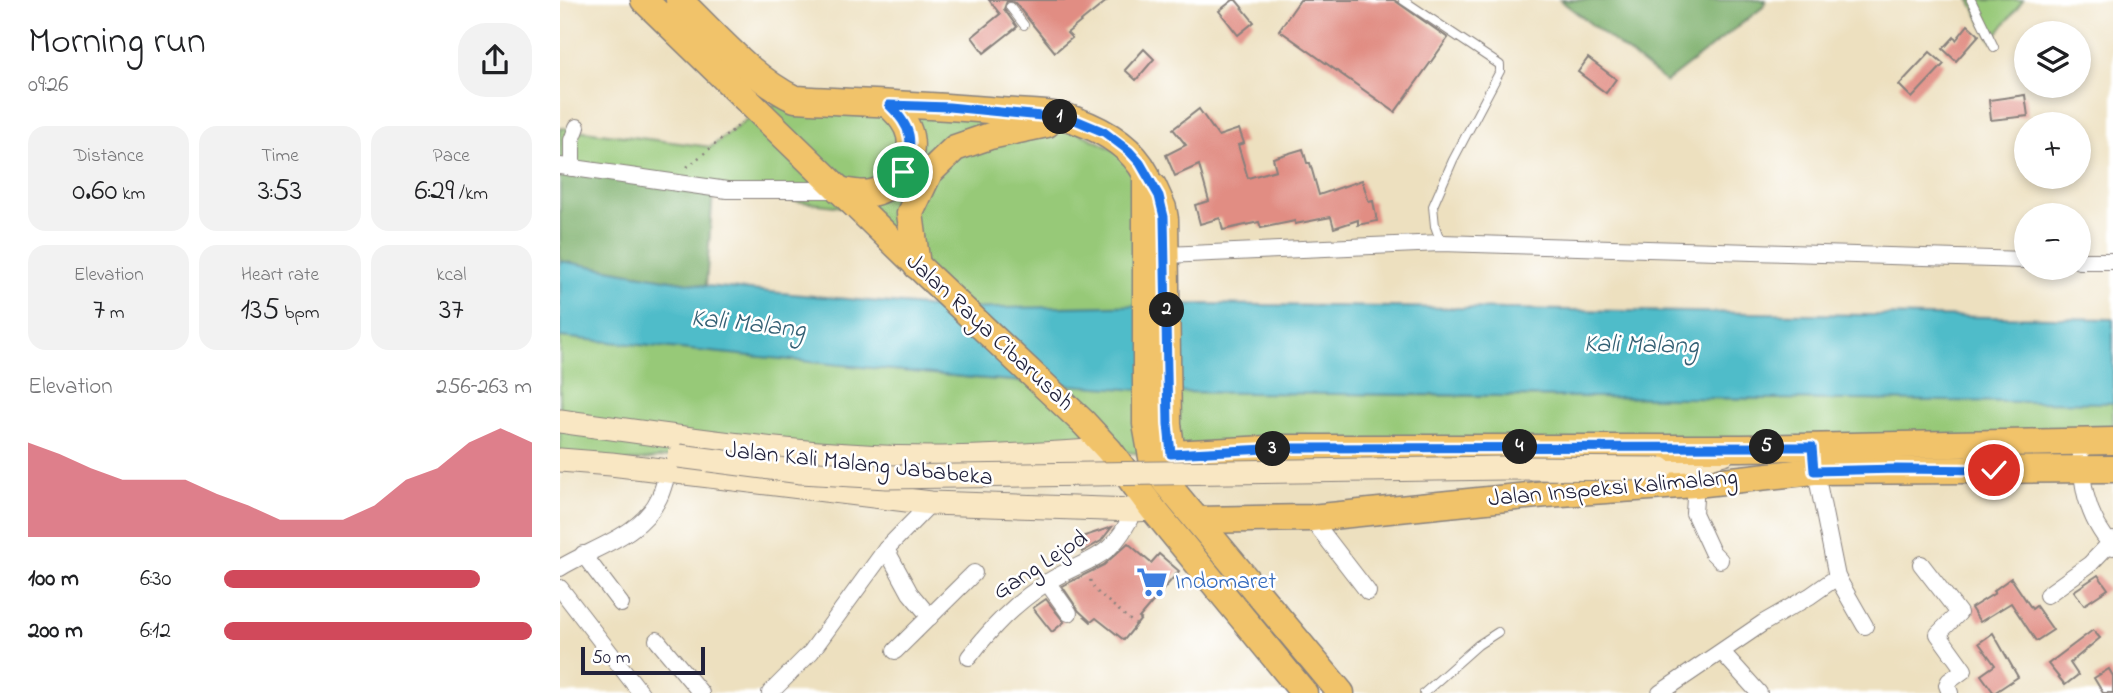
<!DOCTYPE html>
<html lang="en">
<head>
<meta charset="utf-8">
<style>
	:root { --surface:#fff; --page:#f2f2f2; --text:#202124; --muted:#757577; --accent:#d1495b }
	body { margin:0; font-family:"Indie Flower",sans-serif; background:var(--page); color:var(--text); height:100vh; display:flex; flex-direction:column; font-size:26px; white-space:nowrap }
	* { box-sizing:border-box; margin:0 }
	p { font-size:23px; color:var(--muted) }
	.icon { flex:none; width:38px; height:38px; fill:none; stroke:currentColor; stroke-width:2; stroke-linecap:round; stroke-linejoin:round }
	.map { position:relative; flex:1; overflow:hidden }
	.details { display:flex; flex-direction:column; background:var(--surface); width:560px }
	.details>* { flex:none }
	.fabs { position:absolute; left:1454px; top:21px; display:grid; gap:14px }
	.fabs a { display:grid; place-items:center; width:77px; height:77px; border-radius:50%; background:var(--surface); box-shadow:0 4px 10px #0003; font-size:35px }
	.scale { position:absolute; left:21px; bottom:18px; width:124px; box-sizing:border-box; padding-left:7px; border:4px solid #22223b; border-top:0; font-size:19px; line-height:24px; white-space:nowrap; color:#22223b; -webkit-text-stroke:5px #fff; paint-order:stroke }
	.pin { position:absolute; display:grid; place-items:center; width:60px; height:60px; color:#fff; margin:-30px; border:4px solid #fff; border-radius:50%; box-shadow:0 2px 7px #0007 }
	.km { position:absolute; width:35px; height:35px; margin:-18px; border-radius:50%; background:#222; color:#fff; font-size:19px; line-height:35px; text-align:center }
	.round { display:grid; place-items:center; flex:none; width:74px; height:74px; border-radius:28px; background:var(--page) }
	.summary { display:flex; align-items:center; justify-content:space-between; height:119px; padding:0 28px }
	h1 { font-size:38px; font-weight:600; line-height:52px }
	.stats { display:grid; grid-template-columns:repeat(3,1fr); gap:10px; height:119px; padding:7px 28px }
	.stats div { display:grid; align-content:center; border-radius:18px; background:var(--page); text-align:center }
	.stats b { font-size:30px; font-weight:600 }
	.stats small { font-size:19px; font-weight:400 }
	.stats p { font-size:19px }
	.chart { height:196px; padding:14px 28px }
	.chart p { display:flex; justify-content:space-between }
	.chart svg { width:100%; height:126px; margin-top:7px; fill:var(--accent); opacity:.7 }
	ul { padding:0 28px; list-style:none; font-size:23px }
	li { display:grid; grid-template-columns:112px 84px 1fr; align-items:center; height:52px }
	li i { height:18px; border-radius:9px; background:var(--accent) }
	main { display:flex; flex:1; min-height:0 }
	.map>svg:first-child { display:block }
</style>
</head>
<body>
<main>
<section class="details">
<div class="summary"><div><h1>Morning run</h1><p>09:26</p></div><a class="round"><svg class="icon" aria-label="share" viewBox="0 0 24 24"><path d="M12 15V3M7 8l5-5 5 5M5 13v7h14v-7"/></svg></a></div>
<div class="stats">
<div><p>Distance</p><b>0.60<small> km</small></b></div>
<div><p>Time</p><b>3:53</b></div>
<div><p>Pace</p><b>6:29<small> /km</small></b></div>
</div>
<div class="stats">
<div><p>Elevation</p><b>7<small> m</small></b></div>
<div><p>Heart rate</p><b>135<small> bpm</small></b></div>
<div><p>kcal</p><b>37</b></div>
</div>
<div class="chart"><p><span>Elevation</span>256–263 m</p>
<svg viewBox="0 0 160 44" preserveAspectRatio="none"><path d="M0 44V11L10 15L20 20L30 24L40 24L50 24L60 29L70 33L80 38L90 38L100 38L110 33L120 24L130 20L140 11L150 6L160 11V44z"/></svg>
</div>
<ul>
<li><b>100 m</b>6:30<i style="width:83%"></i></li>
<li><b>200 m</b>6:12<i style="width:100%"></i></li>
</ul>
</section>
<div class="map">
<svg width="1553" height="693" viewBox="0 0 1553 693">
	<rect width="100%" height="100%" fill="#fff"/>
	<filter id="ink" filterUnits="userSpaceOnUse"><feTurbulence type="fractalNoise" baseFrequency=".0143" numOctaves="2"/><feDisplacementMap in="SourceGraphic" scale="14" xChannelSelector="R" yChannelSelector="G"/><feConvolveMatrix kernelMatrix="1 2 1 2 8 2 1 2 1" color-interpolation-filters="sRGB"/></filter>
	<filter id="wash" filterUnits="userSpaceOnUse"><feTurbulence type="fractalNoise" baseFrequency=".00686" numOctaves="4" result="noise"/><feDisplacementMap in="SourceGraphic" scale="28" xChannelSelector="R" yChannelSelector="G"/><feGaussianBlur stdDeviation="1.57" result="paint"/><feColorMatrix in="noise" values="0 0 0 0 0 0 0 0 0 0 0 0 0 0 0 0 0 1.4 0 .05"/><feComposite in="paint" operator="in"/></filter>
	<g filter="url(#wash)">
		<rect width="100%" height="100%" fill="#ede0bf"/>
		<g fill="#97c978" stroke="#5c765a" stroke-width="2">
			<path d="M1410,0h53l-31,41z"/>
			<path d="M235,99l249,16 96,48 28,226 230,6 715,7v39l-962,14 -42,-5 -175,8 -309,-27 49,25 -63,8 -51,-5v-123l413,42 65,5 -179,-174 -146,-18 -153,-25v-38l151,19 48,-37z"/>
		</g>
		<g fill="#79ad68" stroke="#4e6852" stroke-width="2">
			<path d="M1000,0h206l-3,7 -97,75z"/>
			<path d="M0,166l153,25 -7,95 -146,-25z"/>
		</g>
		<path fill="#4fbcc9" stroke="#386f82" stroke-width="2" d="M0,261l146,25 250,23 249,-5 908,15v84l-945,-11 -195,-14 -413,-41z"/>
		<g id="blocks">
			<g fill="#e18d83">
				<path d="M429,0h119l-41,33 5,5 -17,14 -40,-49 -8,-2 -3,8 13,18 -33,26 -12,-16 28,-23z"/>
				<path d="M673,0h3l18,22 -16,13 -19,-24z"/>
				<path d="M740,0h94l54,38 -53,74 -116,-82z"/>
				<path d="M1408,25l11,10 -23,26 -13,-12 11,-12 2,3z"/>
				<path d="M584,49l10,10 -18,21 -11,-10z"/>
				<path d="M1370,52l14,12 -32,34 -13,-13z"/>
				<path d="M1028,58l28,21 -10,14 -28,-21z"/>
				<path d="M1465,95l3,21 -37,4 -2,-20z"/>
				<path d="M639,109l19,27 21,-7 5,14 -6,2 10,33 28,-8 -3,-12 30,-9 4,14h3l9,32 43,-15 7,22 4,-1 4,20 -19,4v-5l-24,8 -3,-11 -36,7v-3l-34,7 -2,-6 -36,8 -3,-12 -20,6 -5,-19 14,-4 -10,-36 -24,11 -9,-21 20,-10 -13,-16z"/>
				<path d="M552,527l-11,14 -19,11 -3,-14z"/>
				<path d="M568,543l23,20 8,-9 20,17 -40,47 2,1 -17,21 -28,-22 -5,4 -12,-11 -17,-25 42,-21z"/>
				<path d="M1538,575l10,14 -24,16 -10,-14z"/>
				<path d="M1451,578l21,31 4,-3 17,24 -17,11 -25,-38 -31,19 -9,-14 24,-15 -2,-2z"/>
				<path d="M486,599l18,23 -12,10 -19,-24z"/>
				<path d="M1533,630l7,8 -30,25 8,12 -13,10 -17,-21z"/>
				<path d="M1433,633l25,44 -24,16 -13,-18 14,-10 -16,-22z"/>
				<path d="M1549,669l4,7v17h-10l-9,-15z"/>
			</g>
		</g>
	</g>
	<g filter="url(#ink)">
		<use href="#blocks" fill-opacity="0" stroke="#88817d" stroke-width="2"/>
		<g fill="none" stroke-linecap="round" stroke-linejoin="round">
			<defs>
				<g id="service">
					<path d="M843,0l97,65v6l-47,89 -20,46 2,20 6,17"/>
					<path d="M1411,0l23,47"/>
					<path d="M450,7l14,18"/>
					<path d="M864,693l54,-48 20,-13"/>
				</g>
				<g id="minor">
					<path d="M0,166l167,24h112"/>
					<path d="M12,168v-28l5,-13"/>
					<path d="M606,255l275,-12 585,17"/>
					<path d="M1519,261h34"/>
					<path d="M1520,441c1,40 5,75 33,106"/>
					<path d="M1254,463l23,114 28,49"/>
					<path d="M1136,484l-2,29 18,39 8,8"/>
					<path d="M751,518l57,74"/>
					<path d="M326,549l24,44 20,24"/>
					<path d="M23,554l38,50"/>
					<path d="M1361,564l38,49 -21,21 26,36 -15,11 -2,4 3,8"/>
					<path d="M0,568c32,-20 81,-32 99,-70 4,-8 6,-18 9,-26"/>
					<path d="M487,582l22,31"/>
					<path d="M0,588l81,105"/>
					<path d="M1487,595l43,-31 23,-24"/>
					<path d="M97,640l44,53"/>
					<path d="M335,651l79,-78"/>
					<path d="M1162,652l37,41"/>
					<path d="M409,657c23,-30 45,-53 77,-74 43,-27 65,-20 88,-73"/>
					<path d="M210,693l41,-41 75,-103 45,-46"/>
					<path d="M1100,693l103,-70 47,-27 27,-19"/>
				</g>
				<g id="secondary">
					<path d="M0,421c124,17 249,37 374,37 59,0 117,-5 175,-8"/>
					<path d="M0,460l51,4 320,39 203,7 19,-1"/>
					<path d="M1110,468l54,-15"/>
				</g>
				<g id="primary">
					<path d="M84,0l280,272 160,151 25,27 44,59 151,184"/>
					<path d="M119,0c34,32 74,80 116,99 68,4 137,6 205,12 23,2 52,1 75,9 28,10 57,27 71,54v250l7,39 13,20 175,210"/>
					<path d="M593,186l10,22 2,11 3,205 6,46"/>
					<path d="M279,190c10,2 22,5 32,3 26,-5 44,-32 39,-57 -3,-14 -12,-22 -21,-31"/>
					<path d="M357,266l-7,-53 19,-40 26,-25 35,-12 57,-12"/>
					<path d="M611,454l114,-6h457l371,-7"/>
					<path d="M637,520l114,-2 235,-24 150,-10 118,-13 299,-2"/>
				</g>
			</defs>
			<use href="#service" stroke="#88817d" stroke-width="10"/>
			<use href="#minor" stroke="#88817d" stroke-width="18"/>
			<use href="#secondary" stroke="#88817d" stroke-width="25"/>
			<use href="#primary" stroke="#88817d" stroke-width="29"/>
			<g stroke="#88817d" stroke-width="2.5" stroke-dasharray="2 5" stroke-linecap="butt">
				<path d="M127,167l55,-44"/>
				<path d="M530,580l5,10 42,36"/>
			</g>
			<use href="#service" stroke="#fff" stroke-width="8"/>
			<use href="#minor" stroke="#fff" stroke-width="16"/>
			<use href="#secondary" stroke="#f9e7c3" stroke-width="23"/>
			<use href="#primary" stroke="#f1c36a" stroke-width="26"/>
			<defs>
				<path id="secondary-bridge" d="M119,456l122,16 86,5 618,-9 156,1"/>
			</defs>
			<use href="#secondary-bridge" stroke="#88817d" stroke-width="25" stroke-linecap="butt"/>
			<use href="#secondary-bridge" stroke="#f9e7c3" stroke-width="23"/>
		</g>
	</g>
	<g fill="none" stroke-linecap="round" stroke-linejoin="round" filter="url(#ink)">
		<defs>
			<path id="route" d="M343,172c12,-30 9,-45 -14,-67l60,2 124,12 31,13 25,19 11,12 19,33 5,21 4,207 3,30 114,-6 527,-1 2,24 83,-2 97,1"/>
		</defs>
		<use href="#route" stroke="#fff" stroke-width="14"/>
		<use href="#route" stroke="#1a73e8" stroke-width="9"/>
	</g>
	<defs>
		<symbol id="supermarket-bare" viewBox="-9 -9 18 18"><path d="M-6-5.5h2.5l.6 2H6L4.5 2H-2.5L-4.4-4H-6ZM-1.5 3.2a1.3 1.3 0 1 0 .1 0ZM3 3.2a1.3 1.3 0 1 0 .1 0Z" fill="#3f7fe0" stroke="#fff" stroke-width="2.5" paint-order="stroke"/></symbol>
	</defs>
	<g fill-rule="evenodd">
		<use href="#supermarket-bare" x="570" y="560" width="44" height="44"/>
	</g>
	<g text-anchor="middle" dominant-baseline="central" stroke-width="5" stroke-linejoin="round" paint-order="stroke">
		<g font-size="24" fill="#22223b" stroke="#fff">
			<text transform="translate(429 333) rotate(43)">Jalan Raya Cibarusah</text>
			<text transform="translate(299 465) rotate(6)">Jalan Kali Malang Jababeka</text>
			<text transform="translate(1053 489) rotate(-5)">Jalan Inspeksi Kalimalang</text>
			<text transform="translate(481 566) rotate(-33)">Gang Lejod</text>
		</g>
		<g font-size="24" fill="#366cbe" stroke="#fff" text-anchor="start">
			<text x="615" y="582">Indomaret</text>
		</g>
		<g font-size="26" font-style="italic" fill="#346074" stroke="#fff">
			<text transform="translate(188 325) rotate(6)">Kali Malang</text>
			<text transform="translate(1081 346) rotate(1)">Kali Malang</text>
		</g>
	</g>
</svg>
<div class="fabs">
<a><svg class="icon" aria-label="layers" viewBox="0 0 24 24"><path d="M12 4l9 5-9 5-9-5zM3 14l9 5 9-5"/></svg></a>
<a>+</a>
<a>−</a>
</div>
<div class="scale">50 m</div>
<div class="pin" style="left:343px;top:172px;background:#1e9e55"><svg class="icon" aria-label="arrive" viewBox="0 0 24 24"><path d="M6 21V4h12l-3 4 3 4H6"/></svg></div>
<div class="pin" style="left:1434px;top:470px;background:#d93025"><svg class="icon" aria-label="check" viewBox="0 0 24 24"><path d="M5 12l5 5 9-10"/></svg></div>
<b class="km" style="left:500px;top:117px">1</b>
<b class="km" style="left:607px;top:310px">2</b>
<b class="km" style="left:713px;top:449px">3</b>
<b class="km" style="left:960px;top:447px">4</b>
<b class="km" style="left:1207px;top:447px">5</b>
</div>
</main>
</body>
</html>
